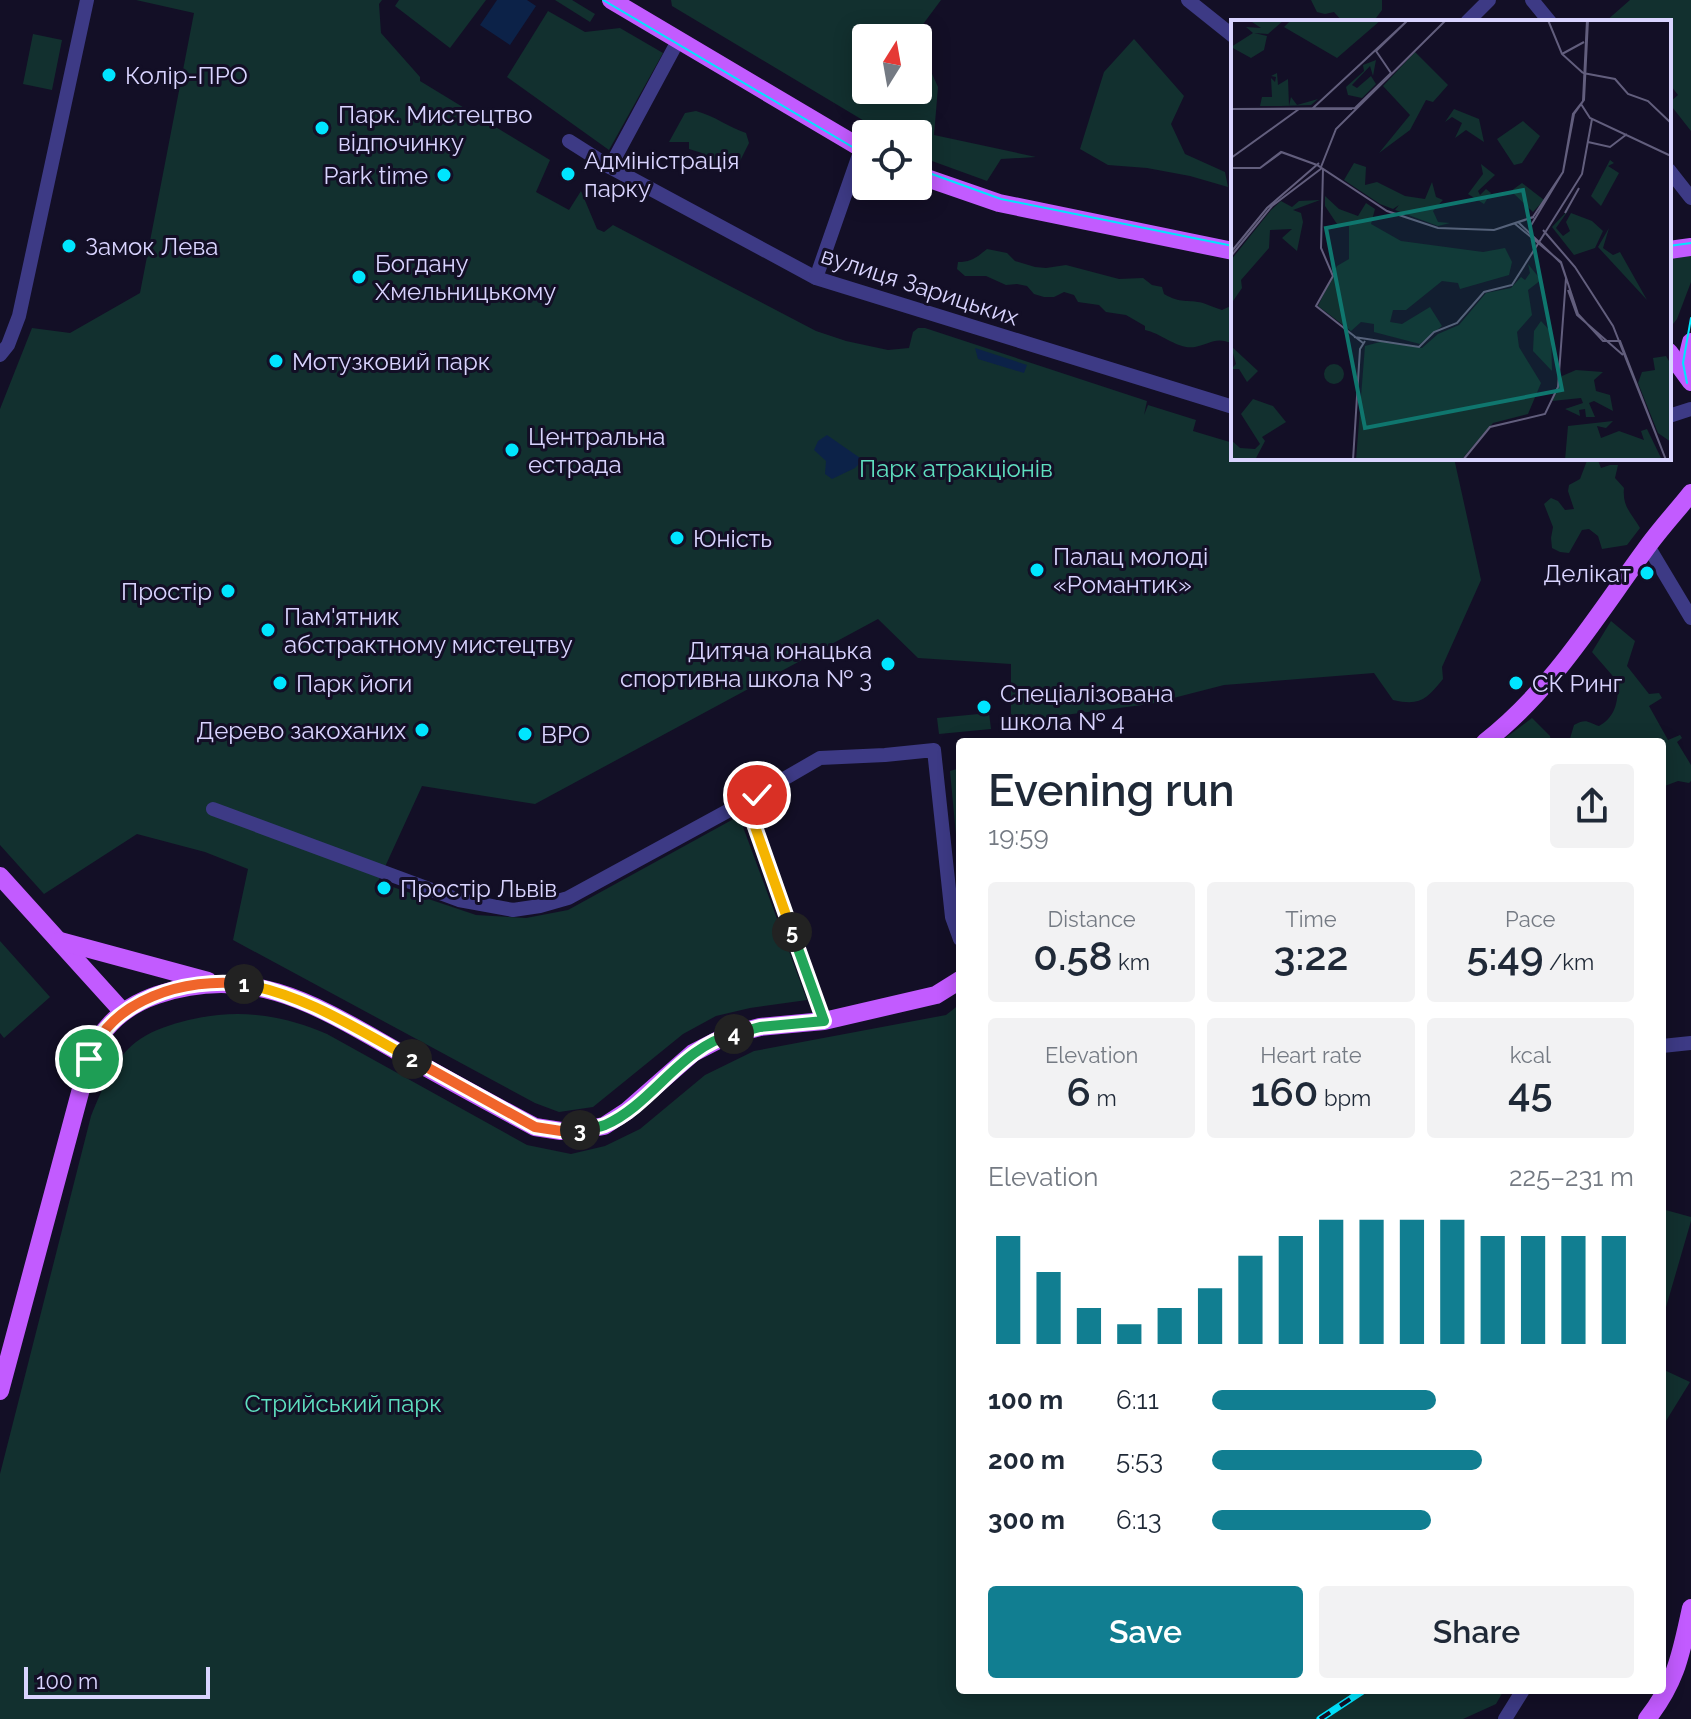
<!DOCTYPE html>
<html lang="en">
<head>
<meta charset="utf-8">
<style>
	:root { --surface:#fff; --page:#f2f2f3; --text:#1f2937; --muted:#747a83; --accent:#117e91 }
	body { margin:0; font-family:Raleway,sans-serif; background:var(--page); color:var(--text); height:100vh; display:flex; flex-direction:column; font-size:30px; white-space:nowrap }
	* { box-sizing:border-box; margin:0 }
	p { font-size:26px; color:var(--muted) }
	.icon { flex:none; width:44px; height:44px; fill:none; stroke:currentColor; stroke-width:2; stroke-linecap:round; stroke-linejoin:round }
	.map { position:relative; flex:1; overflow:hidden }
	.panel { position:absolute; left:956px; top:738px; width:710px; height:956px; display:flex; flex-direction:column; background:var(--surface); border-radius:8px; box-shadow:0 4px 20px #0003 }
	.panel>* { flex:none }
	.needle { width:52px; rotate:11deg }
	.buttons { position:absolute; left:852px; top:24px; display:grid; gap:16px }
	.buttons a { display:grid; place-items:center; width:80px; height:80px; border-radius:8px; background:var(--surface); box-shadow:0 4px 20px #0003; font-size:40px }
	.scale { position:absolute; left:24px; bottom:20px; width:186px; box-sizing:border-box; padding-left:8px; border:4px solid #d9d4ff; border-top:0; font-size:22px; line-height:28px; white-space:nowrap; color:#d9d4ff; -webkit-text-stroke:6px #130f26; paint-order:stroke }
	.pin { position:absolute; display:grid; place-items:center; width:68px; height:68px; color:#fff; margin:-34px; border:4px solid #fff; border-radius:50%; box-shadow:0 2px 8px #0007 }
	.km { position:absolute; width:40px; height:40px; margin:-20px; border-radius:50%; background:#222; color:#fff; font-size:22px; line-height:40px; text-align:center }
	.round { display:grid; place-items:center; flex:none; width:84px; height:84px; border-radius:8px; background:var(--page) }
	.head { display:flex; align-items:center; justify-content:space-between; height:136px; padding:0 32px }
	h1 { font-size:44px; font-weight:600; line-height:60px }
	.stats { display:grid; grid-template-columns:repeat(3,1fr); gap:12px; height:136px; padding:8px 32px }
	.stats div { display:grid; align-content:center; border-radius:8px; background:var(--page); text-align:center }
	.stats b { font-size:40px; font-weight:600 }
	.stats small { font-size:22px; font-weight:400 }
	.stats p { font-size:22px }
	.chart { height:224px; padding:16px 32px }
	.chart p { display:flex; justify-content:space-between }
	.chart svg { width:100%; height:144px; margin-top:8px; stroke:var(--accent); stroke-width:6 }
	.primary-button { display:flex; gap:16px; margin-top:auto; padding:16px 32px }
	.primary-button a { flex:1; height:92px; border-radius:8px; background:var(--accent); color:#fff; font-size:32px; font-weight:600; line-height:92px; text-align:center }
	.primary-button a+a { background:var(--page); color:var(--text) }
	ul { padding:0 32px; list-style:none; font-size:26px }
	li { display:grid; grid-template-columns:128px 96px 1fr; align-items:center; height:60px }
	li i { height:20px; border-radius:10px; background:var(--accent) }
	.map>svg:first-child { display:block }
</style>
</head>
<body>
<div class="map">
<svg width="1691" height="1719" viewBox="0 0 1691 1719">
	<rect width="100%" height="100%" fill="#130f26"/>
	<g fill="#12302f">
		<path d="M136,0h246l-3,4 2,29 39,44v4l130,79 -14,32 33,18 12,-19 16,38 7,3 9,-7 203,106 30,10 42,9 21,-2 4,-16 5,-4h7l222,73 -3,14 4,-10 48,15 -3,11 40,12v15h221l27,122 -39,87 1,12c-17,21 -23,27 -50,21l-19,-27 -150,12 -74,19 -139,18v-58l-93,-6 -40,-39 -343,185 -113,-18 -44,96 98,33 50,3 42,-8 171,-94 68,184 -57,8 -34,8 -33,18 -90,73 -34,5 -24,-9 -302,-163 15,-71 -43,-17 -68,-18 -93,60 -44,-49v-436l32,-81 38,5 70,-40 54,-280z"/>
		<path d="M399,0h87l-36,48 -55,-42z"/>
		<path d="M555,0h17l23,14 -5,8z"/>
		<path d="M671,0h270l-26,35 1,3h-50v52h52v-47l20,44 -4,48 102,22 -35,2 -14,22 -55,-20 -14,-8v-19h-32l-214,-128z"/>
		<path d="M1311,0h71v10l-9,12h-30l-9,-10 -9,2 -8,-2z"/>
		<path d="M1630,0h61v131l-22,-28 9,-8 -9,-12v-61h-64z"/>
		<path d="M548,11l37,21 35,-4 43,25 -54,97 -102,-73z"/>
		<path d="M33,34l29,6 -10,50 -29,-6z"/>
		<path d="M1134,39l50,57 -13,28 14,30 40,18 3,15 -38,-11 -43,-8 -39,-3 -28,-16 24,-77z"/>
		<path d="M696,111c19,5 32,16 50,22l3,10 -9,18 -18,9c-9,-3 -16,-7 -20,-17l-13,-4v-7h-20l16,-29z"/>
		<path d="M987,249l20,4 8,8 20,6 11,1 20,-3 53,14 24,-1 9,7 10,2 2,7c17,10 23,5 39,9 6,2 12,5 19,7l11,-5v39c-18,-8 -22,0 -38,3 -17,3 -34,-14 -50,-17v-4l-19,-11 -20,-3 -7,-7 -21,-3 -4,-7 -10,-3 -10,5h-10l-10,-3 -7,-8 -10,-2 -11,1 -20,-9h-21l-8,-7 1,-7c13,0 18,-4 29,-13z"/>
		<path d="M1669,255h22v27l-14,37 -4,5 -4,2z"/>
		<path d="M1588,458h9l4,10 9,-3h8l-3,13 9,10c-2,19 8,26 16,40l-13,17 -25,4 -4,-13 -9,-7 -7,1 -13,23 -9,-1 -8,-4 -1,-10 2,-11 -9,-23 7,-6 7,3 7,9 9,-1 -6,-18 1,-6 11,-6z"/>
		<path d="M1611,621l24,20 -8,25 22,28 10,-1 3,5 -13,8 19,34 12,-5 2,3 -5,4 14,23v16l-2,2 -11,-2 -16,6v-45h-93l5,-17c13,-7 13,-3 25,1 18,-10 19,-27 19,-44l-26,-30z"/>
		<path d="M989,713l2,16 -52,5 -2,-16z"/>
		<path d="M1532,718l18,18 1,6h-51z"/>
		<path d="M960,768v110l-10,-107z"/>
		<path d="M0,941l50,56 -46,41 -4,-5z"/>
		<path d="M960,1004v686h544l-8,14 -33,15h-1463v-245l91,-358c11,-26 22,-56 45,-74 13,-10 30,-16 45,-20 52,-14 97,-9 146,12l200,111 44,9 34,-8 35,-17 65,-54 49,-24 192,-36z"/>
		<path d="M1662,1209l29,8v4l-29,100z"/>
		<path d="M1662,1369l28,13 -24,39 -4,17z"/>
	</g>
	<g fill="#0c2248">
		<path d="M497,0h30l9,6 -26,39 -30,-20z"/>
		<path d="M975,348l52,17 -3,8 -46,-14z"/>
		<path d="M827,435l36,25 -8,8 -23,11 -7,-5 1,-13 -12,-11 4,-9z"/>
	</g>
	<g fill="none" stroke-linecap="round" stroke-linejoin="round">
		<g stroke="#3d3a85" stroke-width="14">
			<path d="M1188,0l45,36"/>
			<path d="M1532,0l18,22"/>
			<path d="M1467,22l22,-22"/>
			<path d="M569,141l41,26 206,111 417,129"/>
			<path d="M610,167l69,-128"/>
			<path d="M1669,170l22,28"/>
			<path d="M816,278l45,-129"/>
			<path d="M0,355l8,-10 11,-29 68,-316"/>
			<path d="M1669,416l22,-7"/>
			<path d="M1648,546l43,72"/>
			<path d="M746,801l78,220"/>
			<path d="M213,809l246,91 54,10 27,-4 28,-8 178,-97 74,-43 65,-3 49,-5 18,167 8,22"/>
			<path d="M1662,1046l29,-3"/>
			<path d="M1505,1719l18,-29"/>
		</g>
		<g stroke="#c25bff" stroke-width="18">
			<path d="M611,0l255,151"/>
			<path d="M918,175l81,28 234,48"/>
			<path d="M1669,250l22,-3"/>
			<path d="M1669,352l22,30"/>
			<path d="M1684,371l7,-29"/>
			<path d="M1485,742c66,-51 111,-125 160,-192 14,-20 31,-38 46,-57"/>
			<path d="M0,876l123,136"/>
			<path d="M60,941l148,40"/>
			<path d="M0,1391l89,-332c12,-33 36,-53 68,-64 96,-33 164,13 245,59 44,25 88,49 133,73l26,4 21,-1 22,-4 23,-15 66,-58 33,-17 34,-9 64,-6 112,-26 24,-15"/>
			<path d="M1647,1719c30,-38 34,-66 44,-111"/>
		</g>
		<g stroke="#00e5ff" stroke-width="2">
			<path d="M603,0l263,155"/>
			<path d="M918,169l83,30 232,47"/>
			<path d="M1669,246l22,-3"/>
			<path d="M1687,383l-4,-20 8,-45"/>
		</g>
		<defs>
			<path id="rail" d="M1320,1719l44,-29"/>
		</defs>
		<use href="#rail" stroke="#00e5ff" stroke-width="7"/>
		<use href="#rail" stroke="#130f26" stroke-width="4" stroke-dasharray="12" stroke-linecap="butt"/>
	</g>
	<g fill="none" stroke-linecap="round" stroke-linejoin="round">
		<defs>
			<path id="split-1" d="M89,1059c21,-60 97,-82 155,-75"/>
			<path id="split-2" d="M244,984c62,11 114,46 168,75"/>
			<path id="split-3" d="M412,1059l123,68 26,4 19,-1"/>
			<path id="split-4" d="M580,1130c8,-1 17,-2 25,-5 48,-21 75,-78 129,-91"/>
			<path id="split-5" d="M734,1034l26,-7 64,-6 -32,-89"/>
			<path id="split-6" d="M757,795l-11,6 46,131"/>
		</defs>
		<use href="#split-1" stroke="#fff" stroke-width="16"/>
		<use href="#split-2" stroke="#fff" stroke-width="16"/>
		<use href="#split-3" stroke="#fff" stroke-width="16"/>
		<use href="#split-4" stroke="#fff" stroke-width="16"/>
		<use href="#split-5" stroke="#fff" stroke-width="16"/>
		<use href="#split-6" stroke="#fff" stroke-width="16"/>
		<use href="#split-1" stroke="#f0652b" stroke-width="10"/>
		<use href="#split-2" stroke="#f5b400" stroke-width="10"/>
		<use href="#split-3" stroke="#f0652b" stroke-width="10"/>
		<use href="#split-4" stroke="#22a559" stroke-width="10"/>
		<use href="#split-5" stroke="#22a559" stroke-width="10"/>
		<use href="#split-6" stroke="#f5b400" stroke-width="10"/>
	</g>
	<g fill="#00e5ff" stroke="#130f26" stroke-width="3">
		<circle cx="109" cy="75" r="8"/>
		<circle cx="322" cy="128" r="8"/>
		<circle cx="568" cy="174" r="8"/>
		<circle cx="444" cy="175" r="8"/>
		<circle cx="69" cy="246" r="8"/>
		<circle cx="359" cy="277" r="8"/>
		<circle cx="276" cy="361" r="8"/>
		<circle cx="512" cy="450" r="8"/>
		<circle cx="677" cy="538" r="8"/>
		<circle cx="1037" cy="570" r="8"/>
		<circle cx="1647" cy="573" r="8"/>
		<circle cx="228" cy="591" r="8"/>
		<circle cx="268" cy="630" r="8"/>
		<circle cx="888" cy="664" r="8"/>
		<circle cx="280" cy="683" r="8"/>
		<circle cx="1516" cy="683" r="8"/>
		<circle cx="984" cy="707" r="8"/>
		<circle cx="422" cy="730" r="8"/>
		<circle cx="525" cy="734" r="8"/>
		<circle cx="384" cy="888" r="8"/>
	</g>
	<g text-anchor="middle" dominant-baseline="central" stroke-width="6" stroke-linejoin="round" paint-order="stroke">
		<g font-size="24" fill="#d9d4ff" stroke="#130f26" text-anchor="start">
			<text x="125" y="75">Колір-ПРО</text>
			<text x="338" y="114">Парк. Мистецтво<tspan x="338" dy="28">відпочинку</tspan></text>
			<text x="584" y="160">Адміністрація<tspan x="584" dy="28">парку</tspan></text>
			<text x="428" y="175" text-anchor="end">Park time</text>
			<text x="85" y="246">Замок Лева</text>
			<text x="375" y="263">Богдану<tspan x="375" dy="28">Хмельницькому</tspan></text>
			<text x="292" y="361">Мотузковий парк</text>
			<text x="528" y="436">Центральна<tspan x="528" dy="28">естрада</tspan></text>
			<text x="693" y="538">Юність</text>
			<text x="1053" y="556">Палац молоді<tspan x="1053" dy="28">«Романтик»</tspan></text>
			<text x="1631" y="573" text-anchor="end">Делікат</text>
			<text x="212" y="591" text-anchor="end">Простір</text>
			<text x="284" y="616">Пам'ятник<tspan x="284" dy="28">абстрактному мистецтву</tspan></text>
			<text x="872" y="650" text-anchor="end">Дитяча юнацька<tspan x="872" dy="28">спортивна школа № 3</tspan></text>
			<text x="296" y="683">Парк йоги</text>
			<text x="1532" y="683">СК Ринг</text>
			<text x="1000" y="693">Спеціалізована<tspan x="1000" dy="28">школа № 4</tspan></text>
			<text x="406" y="730" text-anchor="end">Дерево закоханих</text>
			<text x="541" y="734">ВРО</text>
			<text x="400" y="888">Простір Львів</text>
		</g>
		<g font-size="24" fill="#d9d4ff" stroke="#130f26">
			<text transform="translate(920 286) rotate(18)">вулиця Зарицьких</text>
		</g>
		<g font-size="24" fill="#5fe0c0" stroke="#130f26">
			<text x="956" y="468">Парк атракціонів</text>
			<text x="343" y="1403">Стрийський парк</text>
		</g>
	</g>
	<g transform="translate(1231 20)">
		<rect width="440" height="440" fill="#130f26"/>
		<path d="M18,0h35l-16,14 -14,-1 13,3 -3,14 -13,8 -20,-11 22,-14 -7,-6 15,1zM60,0h90l-44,38 -53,-31zM184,32l33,33 -15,17 -7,-2 -16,30 -31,23 31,-38 -27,-29zM145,40l-3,16 -3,-10 -18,19 5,3 14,-12 5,8 -14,14 -14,-3 -2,-8 18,-16 -1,-6zM46,53l1,12 10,-6 1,27 2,-9 6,8 21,-6 -7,6 -30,1h-21l2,-9h10l-1,-19 4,4 1,-5 -5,-1zM223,89l25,10 5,23 -18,-12 -11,8 7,-15 -10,-6 -7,5zM292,101l17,15 -18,27 -8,2 -17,-26zM379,140l4,3 -6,3 11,7 -18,33 -10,-10zM123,143l12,4 -1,18 12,-3 28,14 20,3 7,-17 4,15 7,3 -10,11 5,11 12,1 -12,3 -43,-16 4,-5 -6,4 -13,-5 -36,-24zM250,144l14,11 -17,16 2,4 6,-6 5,4 -7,11 -16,-10 15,-20zM291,163l22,17 -11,12 -22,-21zM94,176l14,13 19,7 8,-13 9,6 -4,15 30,17 82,11 22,-4 7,14 -3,13 -49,14 -2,-6 -16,-2 -36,29h-13l-3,12 12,2 28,-17 12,19 -22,18 -46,-12v-8l-13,-2 -10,9 -33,-25 19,-40 12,-7v-33l-12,-2 -12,-18zM89,180l-27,10 8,3 2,9 -6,29 -15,-13 10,-9 -22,1 -1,18 -28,32 1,8 -11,16v-44l40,-50 10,-9 11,6 7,-6zM339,188l-14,20 7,8 7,-5 -4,-9 5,-9 21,8 11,10 -8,17 -21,7 -22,-28zM378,208l-6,20 10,7 7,-3 27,48 -49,-53zM297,244l13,16 -13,10 4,25 -15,17 2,15 22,36 -13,31 -35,9 -32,37h-105l9,-114 19,-5 38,7 16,-14 21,-9 27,-32 25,-5 10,-11 4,3 5,-7zM310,301l10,11 1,39 -19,-20 1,-20zM0,326l27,25 -11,11 -8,-13h-8l5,-5zM435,336l3,5 2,-5v86l-13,-9 -20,-50 4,-11 13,-2 -2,-12zM93 354a10 10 0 1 1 20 0a10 10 0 1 1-20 0ZM345,350l27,2 -9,8 2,11 14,4 3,16 -19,-10 -5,2 6,14h-9l-1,-8 -6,1 1,6 -15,-7 18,-6 -2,-5 -29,3 10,-25zM22,379l20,7 13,16 -24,15 3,4 -10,19h-24v-20l9,8 15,1 5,-5 -19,-30zM382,401l-7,7 -9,-2 4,12 18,-7 25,9 -3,-9 6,-2 15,31h-97l3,-34z" fill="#12302f"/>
		<path fill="none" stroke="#625e7d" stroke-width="2" d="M317,0l14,34 21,19M331,34l22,-12M352,53l32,6 13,15 20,7 23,22M350,84l9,14 81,38M82,88l95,-88M0,89h121M0,89l124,-1 36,-35 -15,-22 32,-31M357,122l22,5 17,-13M0,138l68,-49M90,147l15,-38 110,-109M0,148h29l22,-16 35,13 70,46 51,17 56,2 39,-13 30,-45 11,-58 10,-14 4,-80M0,148h29l21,-16 36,13 70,46 51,17 56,2 40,-13M92,149l-2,79 12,28 -17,30 47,37M334,193l14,-25M283,203l47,39 17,52 25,27h17l46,119M299,207l33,-55 10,-58 10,-13 4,-81M312,210l32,37 38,59 53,134M0,232l36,-44 52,-45M0,236l41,-50 50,-38M337,270l9,25 46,40M123,317l65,10 15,-15 23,-9 27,-31 28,-7 70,-111 10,-55M122,440l7,-111 5,-8M232,440l27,-33 55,-13 13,-27 8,-109 -5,-15 -43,-41"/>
		<path fill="#0f766e" fill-opacity="0.15" stroke="#0f766e" stroke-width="4" d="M292,170l39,200 -197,38 -39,-200z"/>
		<rect width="440" height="440" fill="none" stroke="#d9d4ff" stroke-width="4"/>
	</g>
</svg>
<div class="buttons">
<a><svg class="needle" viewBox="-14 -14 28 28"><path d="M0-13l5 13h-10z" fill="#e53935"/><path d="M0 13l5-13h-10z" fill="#747a83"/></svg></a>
<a><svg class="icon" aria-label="locate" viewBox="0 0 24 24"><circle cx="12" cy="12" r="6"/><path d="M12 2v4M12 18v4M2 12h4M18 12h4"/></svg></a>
</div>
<div class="scale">100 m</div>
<div class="pin" style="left:89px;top:1059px;background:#1e9e55"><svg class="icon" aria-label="arrive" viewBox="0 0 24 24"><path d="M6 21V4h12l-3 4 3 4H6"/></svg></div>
<div class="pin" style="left:757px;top:795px;background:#d93025"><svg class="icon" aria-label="check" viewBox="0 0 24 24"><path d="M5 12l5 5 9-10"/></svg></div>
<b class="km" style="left:244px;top:984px">1</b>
<b class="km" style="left:412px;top:1059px">2</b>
<b class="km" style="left:580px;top:1130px">3</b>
<b class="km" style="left:734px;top:1034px">4</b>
<b class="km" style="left:792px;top:932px">5</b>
<section class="panel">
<div class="head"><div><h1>Evening run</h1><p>19:59</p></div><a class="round"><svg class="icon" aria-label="share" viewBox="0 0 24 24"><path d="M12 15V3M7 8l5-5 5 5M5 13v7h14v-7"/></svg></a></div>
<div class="stats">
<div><p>Distance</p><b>0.58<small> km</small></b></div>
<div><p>Time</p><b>3:22</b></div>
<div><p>Pace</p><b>5:49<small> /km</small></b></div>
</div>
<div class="stats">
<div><p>Elevation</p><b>6<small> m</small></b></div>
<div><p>Heart rate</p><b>160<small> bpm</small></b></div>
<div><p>kcal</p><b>45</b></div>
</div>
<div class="chart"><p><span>Elevation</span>225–231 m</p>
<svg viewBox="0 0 160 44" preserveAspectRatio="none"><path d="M5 44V11M15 44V22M25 44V33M35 44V38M45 44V33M55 44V27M65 44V17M75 44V11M85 44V6M95 44V6M105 44V6M115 44V6M125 44V11M135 44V11M145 44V11M155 44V11"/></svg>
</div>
<ul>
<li><b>100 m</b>6:11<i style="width:53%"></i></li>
<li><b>200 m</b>5:53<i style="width:64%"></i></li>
<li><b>300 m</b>6:13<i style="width:52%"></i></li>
</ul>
<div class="primary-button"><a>Save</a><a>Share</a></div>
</section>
</div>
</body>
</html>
